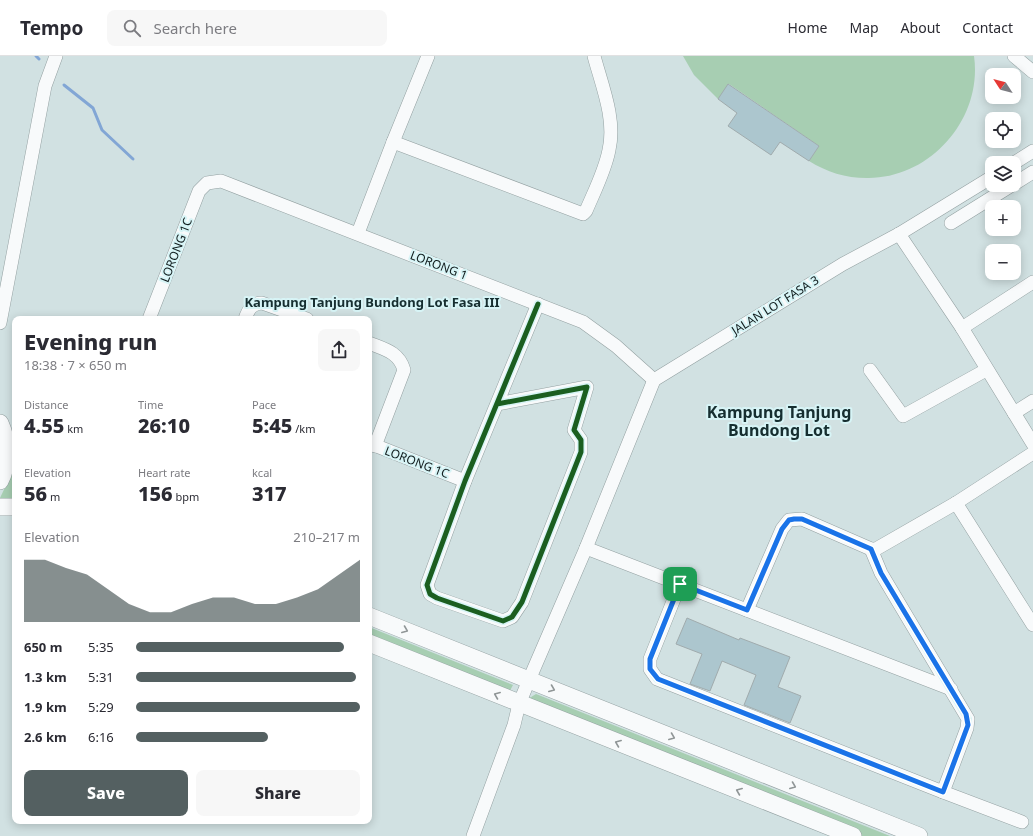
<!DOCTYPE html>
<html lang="en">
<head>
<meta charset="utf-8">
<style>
	:root { --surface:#fff; --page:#f7f7f7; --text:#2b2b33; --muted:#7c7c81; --line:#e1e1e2; --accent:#546061 }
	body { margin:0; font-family:"Noto Sans",sans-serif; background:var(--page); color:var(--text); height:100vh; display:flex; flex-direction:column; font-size:15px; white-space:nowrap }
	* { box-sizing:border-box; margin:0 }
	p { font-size:13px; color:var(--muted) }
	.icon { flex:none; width:22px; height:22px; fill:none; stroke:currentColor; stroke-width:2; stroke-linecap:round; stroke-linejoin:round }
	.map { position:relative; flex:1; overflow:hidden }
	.drawer { position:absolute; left:12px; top:260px; width:360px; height:508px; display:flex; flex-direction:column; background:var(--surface); border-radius:8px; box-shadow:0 2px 10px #0003 }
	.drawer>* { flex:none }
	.needle { width:26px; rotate:306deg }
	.controls { position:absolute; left:985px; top:12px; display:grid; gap:8px }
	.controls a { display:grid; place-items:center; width:36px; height:36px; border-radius:8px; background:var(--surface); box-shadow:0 2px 10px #0003; font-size:20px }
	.pin { position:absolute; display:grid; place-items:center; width:34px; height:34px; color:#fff; margin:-17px; border-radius:8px; box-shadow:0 2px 6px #0006 }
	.round { display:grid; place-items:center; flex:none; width:42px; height:42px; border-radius:8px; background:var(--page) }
	.overview { display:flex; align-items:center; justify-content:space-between; height:68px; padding:0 12px }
	h1 { font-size:22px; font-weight:800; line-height:30px }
	.metrics { display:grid; grid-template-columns:repeat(3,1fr); gap:6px; height:68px; padding:4px 12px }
	.metrics div { display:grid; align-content:center }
	.metrics b { font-size:20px; font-weight:800 }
	.metrics small { font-size:11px; font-weight:400 }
	.metrics p { font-size:11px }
	.chart { height:112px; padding:8px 12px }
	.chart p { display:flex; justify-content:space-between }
	.chart svg { width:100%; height:72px; margin-top:4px; fill:var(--accent); opacity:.7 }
	.cta { display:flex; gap:8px; margin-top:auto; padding:8px 12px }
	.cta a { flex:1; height:46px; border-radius:8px; background:var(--accent); color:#fff; font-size:16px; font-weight:800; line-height:46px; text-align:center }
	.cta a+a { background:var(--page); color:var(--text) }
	ul { padding:0 12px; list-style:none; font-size:13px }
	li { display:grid; grid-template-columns:64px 48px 1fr; align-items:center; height:30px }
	li i { height:10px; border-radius:5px; background:var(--accent) }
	header { display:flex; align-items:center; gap:24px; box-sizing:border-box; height:56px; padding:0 20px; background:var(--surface); border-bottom:1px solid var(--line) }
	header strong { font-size:19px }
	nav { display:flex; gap:22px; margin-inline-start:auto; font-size:14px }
	.search { width:280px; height:36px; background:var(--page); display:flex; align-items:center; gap:10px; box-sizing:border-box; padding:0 14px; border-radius:8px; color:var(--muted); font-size:15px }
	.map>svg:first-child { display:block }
</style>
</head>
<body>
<header>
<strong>Tempo</strong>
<div class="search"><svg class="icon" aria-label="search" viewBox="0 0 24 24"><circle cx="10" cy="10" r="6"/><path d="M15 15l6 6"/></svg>Search here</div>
<nav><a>Home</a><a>Map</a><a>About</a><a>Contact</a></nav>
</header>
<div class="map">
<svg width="1033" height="780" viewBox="0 0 1033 780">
	<rect width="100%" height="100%" fill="#d1e1e2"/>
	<g fill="#a7ceb2">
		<path d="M683,0h291c9,63 -44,123 -107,122 -22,0 -40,-6 -58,-17l10,-15 -90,-62 -11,15 -24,-24z"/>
		<path d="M10,409l5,6v33l-15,2v-8l8,-17z"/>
		<path d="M369,571l144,58 -6,11 -138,-56z"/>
		<path d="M536,638l354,142h-35l-332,-134z"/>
	</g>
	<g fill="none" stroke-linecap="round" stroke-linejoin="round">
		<g stroke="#82a6d5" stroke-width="3">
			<path d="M36,0l3,3"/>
			<path d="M64,29l29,23 9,22 31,29"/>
		</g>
	</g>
	<g fill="#acc6ce" stroke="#a0abad">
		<path d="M728,28l91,62 -10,15 -29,-19 -9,13 -43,-29 9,-13 -19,-14z"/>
		<path d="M687,562l52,22 1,-2 50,19 -12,30 23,9 -11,27 -46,-18 12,-30 -34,-14 -12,30 -20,-7 12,-30 -26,-10z"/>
	</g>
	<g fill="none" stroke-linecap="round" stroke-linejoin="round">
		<defs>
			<g id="minor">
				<path d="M1014,0l19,16"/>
				<path d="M393,86l190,72 3,-3c8,-19 19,-40 23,-61 7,-31 -7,-64 -15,-94"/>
				<path d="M1014,107l19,-12"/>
				<path d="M1014,128l19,-12"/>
				<path d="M951,167l61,-38"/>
				<path d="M358,177l35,-91 35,-86"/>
				<path d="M899,178l63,94 71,116"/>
				<path d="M149,263l50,-128 8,-8 14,-2 362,141 33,24 38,34"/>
				<path d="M245,263c3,-9 7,-16 17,-16l45,16"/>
				<path d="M0,267l45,-237 11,-30"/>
				<path d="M962,272l71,-46"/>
				<path d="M369,287c15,6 30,9 35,27l-29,76"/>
				<path d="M870,314l33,46 83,-46"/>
				<path d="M654,324l189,-116 56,-30 93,-57"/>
				<path d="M497,348l90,-17 -13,43 7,10v12l-59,150 -10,15 -9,4 -66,-23 -7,-4 -3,-9 38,-104 73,-177"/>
				<path d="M1014,357l19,-12"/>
				<path d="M369,387l96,38"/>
				<path d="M956,447l77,122"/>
				<path d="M586,492l365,141"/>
				<path d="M680,528l-30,75v10l7,10 286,113 24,-64 1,-9 -87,-146 -10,-24"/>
				<path d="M747,554l35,-81 7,-9 13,-1 69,30h5l80,-46 77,-50"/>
				<path d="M943,736l79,30"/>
				<path d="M473,780l41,-111 5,-21 10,-24 57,-132 68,-168"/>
			</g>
			<g id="major">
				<path d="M0,367c8,17 9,41 0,58"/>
				<path d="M0,451h15"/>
				<path d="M369,560l550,220"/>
				<path d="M369,587l484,193"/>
			</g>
		</defs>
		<use href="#minor" stroke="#93a0a1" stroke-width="14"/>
		<use href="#major" stroke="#93a0a1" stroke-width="18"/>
		<use href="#minor" stroke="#f8fafb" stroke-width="13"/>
		<use href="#major" stroke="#f8fafb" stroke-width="17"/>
		<defs>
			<g id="cycleway">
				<path d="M497,348l90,-17 -13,43 7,10v12l-59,150 -10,15 -9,4 -66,-23 -7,-4 -3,-9 38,-104 73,-177"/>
				<path d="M680,528l-30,75v10l7,10 286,113 24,-64 1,-9 -87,-146 -10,-24"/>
			</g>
		</defs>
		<use href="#cycleway" stroke="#d7f4f6" stroke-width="8"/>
		<use href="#cycleway" stroke="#1b5e20" stroke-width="5"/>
	</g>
	<defs><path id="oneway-chevron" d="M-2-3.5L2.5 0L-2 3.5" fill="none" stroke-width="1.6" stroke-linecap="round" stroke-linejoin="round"/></defs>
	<g stroke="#909697">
		<use href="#oneway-chevron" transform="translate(405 574) rotate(22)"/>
		<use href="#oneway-chevron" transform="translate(552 633) rotate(22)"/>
		<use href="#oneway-chevron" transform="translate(497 639) rotate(-158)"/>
		<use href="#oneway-chevron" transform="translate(672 681) rotate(22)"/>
		<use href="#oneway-chevron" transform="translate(618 687) rotate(-158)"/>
		<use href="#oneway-chevron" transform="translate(793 730) rotate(22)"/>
		<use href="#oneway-chevron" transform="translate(739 735) rotate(-158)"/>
	</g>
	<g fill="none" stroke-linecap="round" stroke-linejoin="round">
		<defs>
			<path id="route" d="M794,463h8l69,30 10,24 85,141 2,11 -25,67 -285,-113 -8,-10v-10l30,-75 67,26 35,-81 7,-9z"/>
		</defs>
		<use href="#route" stroke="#fff" stroke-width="8"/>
		<use href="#route" stroke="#1a73e8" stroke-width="5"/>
	</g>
	<g text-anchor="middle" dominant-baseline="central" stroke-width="4" stroke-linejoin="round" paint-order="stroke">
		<g font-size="12" fill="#101b1c" stroke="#d7f4f6">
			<text transform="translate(176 194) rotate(-69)">LORONG 1C</text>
			<text transform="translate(439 209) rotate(21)">LORONG 1</text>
			<text transform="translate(775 249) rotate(-32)">JALAN LOT FASA 3</text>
			<text transform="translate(417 406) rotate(21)">LORONG 1C</text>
		</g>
		<g font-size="13" font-weight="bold" fill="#162e30" stroke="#d7f4f6">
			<text x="372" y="246">Kampung Tanjung Bundong Lot Fasa III</text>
		</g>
		<g font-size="16" font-weight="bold" fill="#162e30" stroke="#d7f4f6">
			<text x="779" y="356">Kampung Tanjung<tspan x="779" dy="18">Bundong Lot</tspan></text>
		</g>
	</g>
</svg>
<div class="controls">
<a><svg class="needle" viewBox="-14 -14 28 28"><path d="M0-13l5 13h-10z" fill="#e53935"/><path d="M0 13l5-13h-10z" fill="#7c7c81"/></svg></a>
<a><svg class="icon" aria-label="locate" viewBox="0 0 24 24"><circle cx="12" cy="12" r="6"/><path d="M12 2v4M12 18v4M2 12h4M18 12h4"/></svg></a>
<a><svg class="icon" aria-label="layers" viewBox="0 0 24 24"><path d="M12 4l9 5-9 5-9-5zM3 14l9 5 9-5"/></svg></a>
<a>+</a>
<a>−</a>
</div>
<div class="pin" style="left:680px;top:528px;background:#1e9e55"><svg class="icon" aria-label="arrive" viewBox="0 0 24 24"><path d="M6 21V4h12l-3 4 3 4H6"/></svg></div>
<section class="drawer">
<div class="overview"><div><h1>Evening run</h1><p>18:38 · 7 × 650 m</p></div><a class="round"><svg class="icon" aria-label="share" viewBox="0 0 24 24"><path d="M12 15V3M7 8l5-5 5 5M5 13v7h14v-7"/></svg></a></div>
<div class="metrics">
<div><p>Distance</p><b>4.55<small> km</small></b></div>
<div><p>Time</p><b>26:10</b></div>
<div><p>Pace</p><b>5:45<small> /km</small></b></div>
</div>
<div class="metrics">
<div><p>Elevation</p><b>56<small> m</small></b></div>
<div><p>Heart rate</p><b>156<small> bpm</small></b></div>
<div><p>kcal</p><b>317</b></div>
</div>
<div class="chart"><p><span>Elevation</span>210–217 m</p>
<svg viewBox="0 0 160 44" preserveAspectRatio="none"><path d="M0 44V6L10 6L20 11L30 15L40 24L50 33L60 38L70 38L80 33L90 29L100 29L110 33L120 33L130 29L140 24L150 15L160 6V44z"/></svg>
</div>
<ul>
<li><b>650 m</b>5:35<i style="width:93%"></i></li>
<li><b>1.3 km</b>5:31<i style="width:98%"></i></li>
<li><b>1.9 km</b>5:29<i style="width:100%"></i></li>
<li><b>2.6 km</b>6:16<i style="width:59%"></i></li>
</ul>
<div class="cta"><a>Save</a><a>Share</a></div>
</section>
</div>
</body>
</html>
